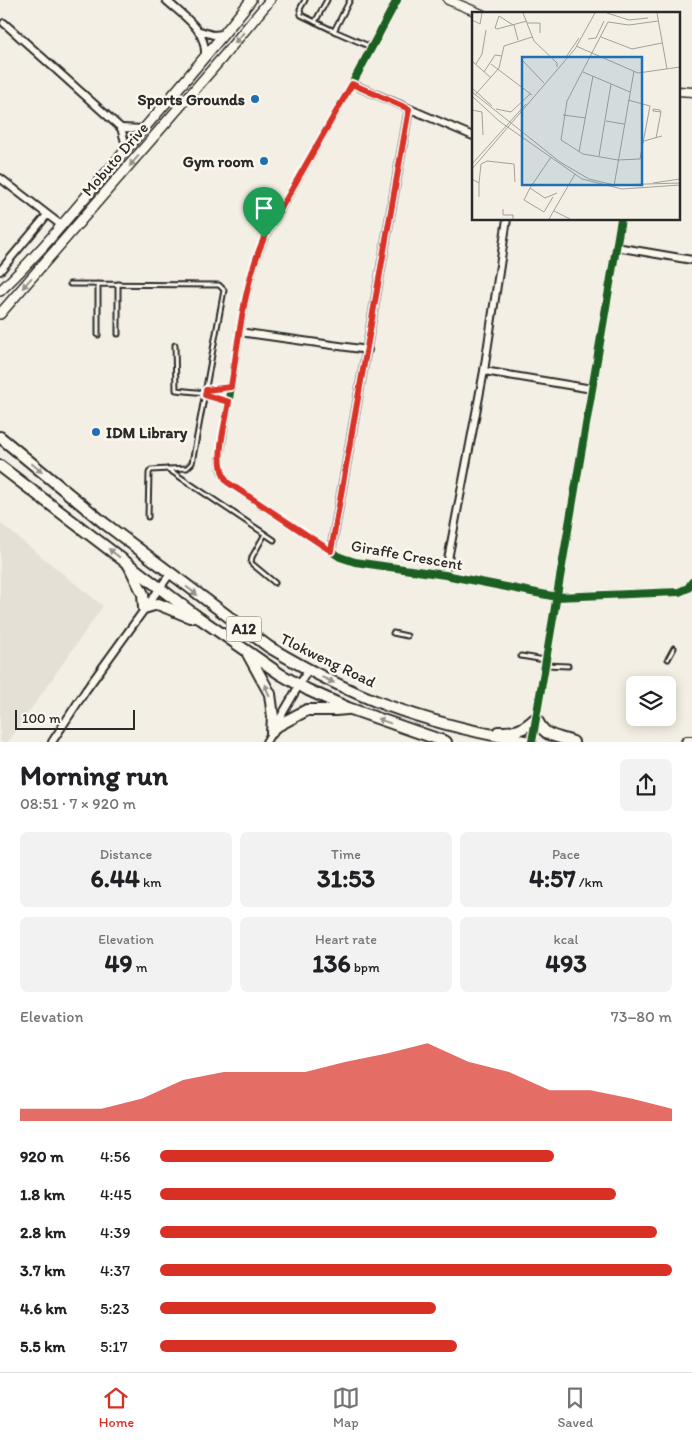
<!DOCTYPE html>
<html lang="en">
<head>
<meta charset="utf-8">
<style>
	:root { --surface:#fff; --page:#f2f2f2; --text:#202124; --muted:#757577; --line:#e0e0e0; --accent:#d93025 }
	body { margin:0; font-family:Itim,sans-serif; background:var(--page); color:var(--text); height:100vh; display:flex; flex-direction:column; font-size:19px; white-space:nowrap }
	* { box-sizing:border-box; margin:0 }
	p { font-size:16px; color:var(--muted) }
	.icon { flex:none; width:28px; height:28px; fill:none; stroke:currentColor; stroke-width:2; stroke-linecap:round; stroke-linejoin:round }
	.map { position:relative; height:742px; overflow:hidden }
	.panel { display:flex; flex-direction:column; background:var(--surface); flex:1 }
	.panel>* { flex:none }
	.fabs { position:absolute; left:626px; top:676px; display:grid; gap:10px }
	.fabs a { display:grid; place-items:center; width:50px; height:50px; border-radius:8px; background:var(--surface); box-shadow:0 2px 12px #0003; font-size:25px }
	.scale { position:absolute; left:15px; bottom:12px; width:120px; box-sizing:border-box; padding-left:5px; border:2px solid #2b2b2b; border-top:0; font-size:14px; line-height:18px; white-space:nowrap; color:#2b2b2b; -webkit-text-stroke:4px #fbf7ec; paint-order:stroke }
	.pin { position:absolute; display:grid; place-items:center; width:42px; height:42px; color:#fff; margin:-51px -21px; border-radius:50% 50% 50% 0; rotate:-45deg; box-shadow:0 0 5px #0007 }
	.pin .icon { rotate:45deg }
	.round { display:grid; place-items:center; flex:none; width:52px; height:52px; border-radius:8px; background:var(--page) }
	.headline { display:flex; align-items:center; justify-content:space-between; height:85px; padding:0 20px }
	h1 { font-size:28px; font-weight:700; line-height:38px }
	.stats { display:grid; grid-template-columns:repeat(3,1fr); gap:8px; height:85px; padding:5px 20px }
	.stats div { display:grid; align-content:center; border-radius:8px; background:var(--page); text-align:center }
	.stats b { font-size:25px; font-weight:700 }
	.stats small { font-size:14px; font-weight:400 }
	.stats p { font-size:14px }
	.chart { height:140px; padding:10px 20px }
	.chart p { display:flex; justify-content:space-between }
	.chart svg { width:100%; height:90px; margin-top:5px; fill:var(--accent); opacity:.7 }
	ul { padding:0 20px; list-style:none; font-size:16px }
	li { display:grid; grid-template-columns:80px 60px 1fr; align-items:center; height:38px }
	li i { height:12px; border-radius:6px; background:var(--accent) }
	.menu { display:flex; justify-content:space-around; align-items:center; height:70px; border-top:1px solid var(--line); background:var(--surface); font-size:14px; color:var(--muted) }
	.menu a { display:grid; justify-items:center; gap:2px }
	.menu .selected { color:var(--accent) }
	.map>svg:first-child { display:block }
</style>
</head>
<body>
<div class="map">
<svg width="692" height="742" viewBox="0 0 692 742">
	<rect width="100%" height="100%" fill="#f3efe4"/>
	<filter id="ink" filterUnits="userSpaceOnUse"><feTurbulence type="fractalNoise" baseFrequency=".02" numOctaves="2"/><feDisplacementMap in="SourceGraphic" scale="10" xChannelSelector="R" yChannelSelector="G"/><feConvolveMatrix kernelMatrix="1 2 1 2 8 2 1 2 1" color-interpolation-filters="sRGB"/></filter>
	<g filter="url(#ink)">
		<path fill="#e4e0d6" d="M0,523l103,83 -95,136h-8z"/>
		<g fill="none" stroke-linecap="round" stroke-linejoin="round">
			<defs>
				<g id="service">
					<path d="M305,0l-5,9 1,6 33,16"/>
					<path d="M350,0l-16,31 37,16"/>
					<path d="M315,22l12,-22"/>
					<path d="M70,284l149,1 5,5 -32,173 -5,5 -36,2 -2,3 -1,44"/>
					<path d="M98,284v51"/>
					<path d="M118,284v50"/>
					<path d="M175,345l1,45 30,3"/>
					<path d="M206,390l24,-3"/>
					<path d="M205,395l24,7"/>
					<path d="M168,469l106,71"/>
					<path d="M265,534l-13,23 -1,6 24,20"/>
					<path d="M393,633l14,3"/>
					<path d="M521,656l24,4"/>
					<path d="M668,659l6,-11"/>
					<path d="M546,665l22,1"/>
				</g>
				<g id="minor">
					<path d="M166,0c18,17 41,29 39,57"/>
					<path d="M397,0l-45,84 -87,154c-17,37 -23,78 -29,118 -6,34 -11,69 -16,103l1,12 6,11 113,75 15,5 90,13 112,22 122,-5 9,-4 4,-6"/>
					<path d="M4,23l117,105 6,21"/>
					<path d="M200,31l13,4 11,-1"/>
					<path d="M352,84l121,52"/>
					<path d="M121,128l23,1"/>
					<path d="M0,178l61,47"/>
					<path d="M616,247l76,13"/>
					<path d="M0,271l47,-56"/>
					<path d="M239,332l129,18"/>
					<path d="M484,371l108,18"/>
					<path d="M331,551l78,-442"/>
					<path d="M445,575l39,-204 23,-152"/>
					<path d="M52,742l34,-52 84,-116"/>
					<path d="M266,742l42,-72"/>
					<path d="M532,742l89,-523"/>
				</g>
				<g id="tertiary">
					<path d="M448,0l34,14"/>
					<path d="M678,91l14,1"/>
				</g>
				<g id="secondary">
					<path d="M0,291c39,-36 72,-79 107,-119 48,-57 98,-113 144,-172"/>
					<path d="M0,314l222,-256 48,-58"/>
				</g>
				<g id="primary">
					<path d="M0,437l104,86 165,124c37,22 76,43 117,58 46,17 96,29 145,37"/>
					<path d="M0,466l195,149 85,59 28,16 40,18 98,34"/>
					<path d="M129,565l14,29 1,14 14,-4 32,13 5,-2"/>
					<path d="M248,654l22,40 3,23 -1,15"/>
					<path d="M275,727l32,-17h28l12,-1"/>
					<path d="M498,732c19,0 24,-1 38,-14 9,20 18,17 37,24"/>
					<path d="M687,742h5"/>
				</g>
			</defs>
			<use href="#service" stroke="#2b2b2b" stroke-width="7"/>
			<use href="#minor" stroke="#2b2b2b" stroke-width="10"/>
			<use href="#tertiary" stroke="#2b2b2b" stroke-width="11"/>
			<use href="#secondary" stroke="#2b2b2b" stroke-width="12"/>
			<use href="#primary" stroke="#2b2b2b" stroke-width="14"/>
			<use href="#service" stroke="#fbf7ec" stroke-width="3"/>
			<use href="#minor" stroke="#fbf7ec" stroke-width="6"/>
			<use href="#tertiary" stroke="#fbf7ec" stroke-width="8"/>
			<use href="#secondary" stroke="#fbf7ec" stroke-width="9"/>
			<use href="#primary" stroke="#fbf7ec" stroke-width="10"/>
			<defs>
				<g id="cycleway">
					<path d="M397,0l-45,84 -87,154c-17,37 -23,78 -29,118 -6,34 -11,69 -16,103l1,12 6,11 113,75 15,5 90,13 112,22 122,-5 9,-4 4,-6"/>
					<path d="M532,742l89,-523"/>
				</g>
			</defs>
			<use href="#cycleway" stroke="#fbf7ec" stroke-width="11"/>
			<use href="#cycleway" stroke="#1b5e20" stroke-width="8"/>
		</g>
		<defs><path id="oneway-solid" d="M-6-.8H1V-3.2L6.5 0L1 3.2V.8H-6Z" transform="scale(1.25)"/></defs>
		<g fill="#93918c">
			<use href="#oneway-solid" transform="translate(239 38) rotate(130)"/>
			<use href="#oneway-solid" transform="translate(134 161) rotate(131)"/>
			<use href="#oneway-solid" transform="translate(27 283) rotate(131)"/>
			<use href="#oneway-solid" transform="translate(37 468) rotate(40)"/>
			<use href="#oneway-solid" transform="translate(114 553) rotate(-142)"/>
			<use href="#oneway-solid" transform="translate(192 591) rotate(37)"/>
			<use href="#oneway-solid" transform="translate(328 680) rotate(24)"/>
			<use href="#oneway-solid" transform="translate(267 690) rotate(-111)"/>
			<use href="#oneway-solid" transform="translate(384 721) rotate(-160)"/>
		</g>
	</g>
	<g fill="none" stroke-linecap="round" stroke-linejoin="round" filter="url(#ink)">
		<defs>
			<path id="route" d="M352,84l57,25 -78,442 -104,-69c-14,-20 -2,-57 2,-80l-24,-7 1,-5 25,-3c8,-50 13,-103 33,-149z"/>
		</defs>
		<use href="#route" stroke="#fff" stroke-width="10"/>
		<use href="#route" stroke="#d93025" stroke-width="6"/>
	</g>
	<g fill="#1f6fb2" stroke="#fbf7ec" stroke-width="2">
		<circle cx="255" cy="99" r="5"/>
		<circle cx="264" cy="161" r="5"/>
		<circle cx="96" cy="432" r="5"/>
	</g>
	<g text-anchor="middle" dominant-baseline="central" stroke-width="5" stroke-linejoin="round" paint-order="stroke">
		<rect fill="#fbf7ec" stroke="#696865" stroke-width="1" x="226.5" y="616.5" width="35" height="25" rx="4"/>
		<g font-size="15" font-weight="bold" fill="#2b2b2b">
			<text x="244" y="629">A12</text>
		</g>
		<g font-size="16" font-weight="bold" fill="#2b2b2b" stroke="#fbf7ec" text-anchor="end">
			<text x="245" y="99">Sports Grounds</text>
			<text x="254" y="161">Gym room</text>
			<text x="106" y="432" text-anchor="start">IDM Library</text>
		</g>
		<g font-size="16" fill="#2b2b2b" stroke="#fbf7ec">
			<text transform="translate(115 159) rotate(-49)">Mobuto Drive</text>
			<text transform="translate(407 555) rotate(10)">Giraffe Crescent</text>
			<text transform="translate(328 660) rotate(26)">Tlokweng Road</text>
		</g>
	</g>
	<g transform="translate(472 12)">
		<rect width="208" height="208" fill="#f3efe4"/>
		<path fill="none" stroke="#a3a19a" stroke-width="1" d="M51,1l11,28 23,22v4M135,1l22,7 19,-2M185,1l10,56M0,8l8,4 2,-11M55,11h13v10M41,13l-14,-9 -4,12 2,1 30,-8M42,13l4,15M129,25l31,12 30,-6M116,27l8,-1 8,-17M104,34l62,27 42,-6M94,45l13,-19M0,49l19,17M51,49l21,22M4,52l6,-10 4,-24M19,52l41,31M12,60l11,-17 7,1M111,60l47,20M0,76l20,18M0,80l88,70 29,17 25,6 66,-2M3,83l24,-27 5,-22 28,-9M0,84l27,25 83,58 40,10 58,-4M156,88l22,6 -10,53 -22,1 -35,-6 -22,-14 6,-39 41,-79 21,3 29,-4M24,97l15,3 19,-18M181,97l7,1 1,2 -8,-1zM0,98l10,2 1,23M91,103l23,3M134,109l18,3M184,126l5,-26M172,129l18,-5M107,140l14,-76M127,144l12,-72M79,145l-21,31 15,10 12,-5M0,152l54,-60M0,157l103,-120 20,-36M0,167l7,4v14M7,171l2,-19 6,-3 27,3 1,18M181,171l27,-4M142,174l20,-115M58,176l-6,12 20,12 9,-15M31,197v6h10v4M82,199l16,8M77,207l26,-45"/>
		<path fill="#1f6fb2" fill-opacity="0.15" stroke="#1f6fb2" stroke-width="2.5" d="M50,45h120v128h-120z"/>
		<rect width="208" height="208" fill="none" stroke="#2b2b2b" stroke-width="2.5"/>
	</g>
</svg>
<div class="fabs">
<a><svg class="icon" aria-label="layers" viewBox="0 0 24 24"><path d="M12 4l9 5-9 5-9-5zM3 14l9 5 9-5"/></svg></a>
</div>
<div class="scale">100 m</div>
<div class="pin" style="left:264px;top:238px;background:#1e9e55"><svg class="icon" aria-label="arrive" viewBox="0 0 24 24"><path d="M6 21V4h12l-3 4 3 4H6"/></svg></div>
</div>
<section class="panel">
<div class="headline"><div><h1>Morning run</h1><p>08:51 · 7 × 920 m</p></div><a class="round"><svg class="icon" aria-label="share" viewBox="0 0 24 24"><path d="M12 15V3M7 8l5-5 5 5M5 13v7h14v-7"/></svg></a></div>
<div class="stats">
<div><p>Distance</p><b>6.44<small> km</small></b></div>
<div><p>Time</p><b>31:53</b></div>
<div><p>Pace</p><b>4:57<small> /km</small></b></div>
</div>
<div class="stats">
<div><p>Elevation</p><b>49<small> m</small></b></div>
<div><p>Heart rate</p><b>136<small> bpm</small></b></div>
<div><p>kcal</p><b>493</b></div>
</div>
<div class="chart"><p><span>Elevation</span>73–80 m</p>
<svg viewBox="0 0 160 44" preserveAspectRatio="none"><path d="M0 44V38L10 38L20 38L30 33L40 24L50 20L60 20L70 20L80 15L90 11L100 6L110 15L120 20L130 29L140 29L150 33L160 38V44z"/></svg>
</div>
<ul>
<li><b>920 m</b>4:56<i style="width:77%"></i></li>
<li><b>1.8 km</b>4:45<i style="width:89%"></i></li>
<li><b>2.8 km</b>4:39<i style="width:97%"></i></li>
<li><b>3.7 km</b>4:37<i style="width:100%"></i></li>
<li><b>4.6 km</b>5:23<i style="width:54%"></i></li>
<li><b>5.5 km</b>5:17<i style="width:58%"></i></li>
</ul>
</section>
<nav class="menu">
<a class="selected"><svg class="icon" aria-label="home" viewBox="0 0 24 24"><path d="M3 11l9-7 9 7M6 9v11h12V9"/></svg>Home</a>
<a><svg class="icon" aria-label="map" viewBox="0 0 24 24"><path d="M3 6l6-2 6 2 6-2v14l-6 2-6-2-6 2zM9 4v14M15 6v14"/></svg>Map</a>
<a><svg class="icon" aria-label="saved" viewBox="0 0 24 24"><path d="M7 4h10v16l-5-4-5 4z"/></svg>Saved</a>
</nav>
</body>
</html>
